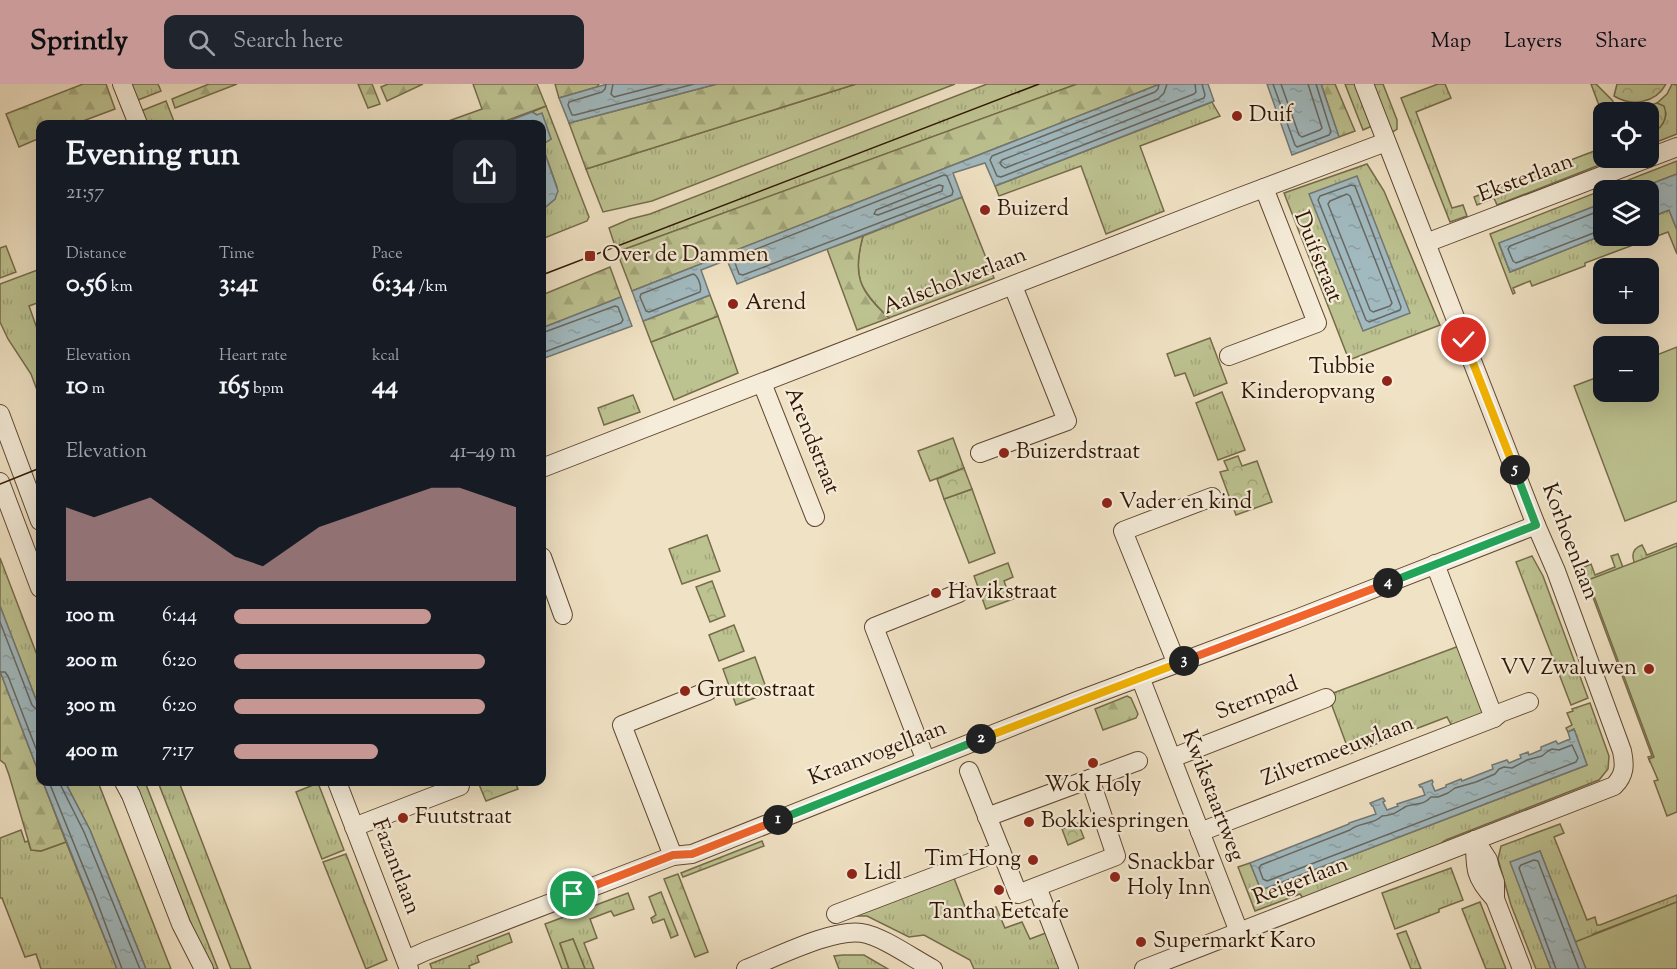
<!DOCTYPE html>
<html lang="en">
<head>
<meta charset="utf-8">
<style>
	:root { --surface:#171b24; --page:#20242c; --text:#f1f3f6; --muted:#9ea1a6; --accent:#c59692 }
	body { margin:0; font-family:"Sorts Mill Goudy",serif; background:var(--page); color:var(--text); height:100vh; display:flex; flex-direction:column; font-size:22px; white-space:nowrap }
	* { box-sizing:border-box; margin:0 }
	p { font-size:20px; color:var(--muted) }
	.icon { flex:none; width:33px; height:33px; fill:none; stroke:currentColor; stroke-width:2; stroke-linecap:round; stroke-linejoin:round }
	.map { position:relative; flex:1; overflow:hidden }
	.sheet { position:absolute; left:36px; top:36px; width:510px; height:666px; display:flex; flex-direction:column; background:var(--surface); border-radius:12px; box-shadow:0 6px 24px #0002 }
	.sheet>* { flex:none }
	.buttons { position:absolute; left:1593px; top:18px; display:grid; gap:12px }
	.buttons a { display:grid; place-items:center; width:66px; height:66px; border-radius:12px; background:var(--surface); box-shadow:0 6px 24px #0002; font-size:30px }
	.pin { position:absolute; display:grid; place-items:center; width:51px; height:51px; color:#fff; margin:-26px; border:3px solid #fff; border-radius:50%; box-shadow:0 2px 6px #0007 }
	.km { position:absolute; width:30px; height:30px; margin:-15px; border-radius:50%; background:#222; color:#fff; font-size:16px; line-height:30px; text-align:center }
	.round { display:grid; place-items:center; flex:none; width:63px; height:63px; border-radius:12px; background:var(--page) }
	.overview { display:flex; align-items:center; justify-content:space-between; height:102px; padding:0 30px }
	h1 { font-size:33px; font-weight:700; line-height:45px }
	.figures { display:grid; grid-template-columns:repeat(3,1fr); gap:9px; height:102px; padding:6px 30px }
	.figures div { display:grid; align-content:center }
	.figures b { font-size:26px; font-weight:700 }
	.figures small { font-size:16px; font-weight:400 }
	.figures p { font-size:16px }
	.chart { height:168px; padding:12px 30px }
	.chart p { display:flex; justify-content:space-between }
	.chart svg { width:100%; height:108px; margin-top:6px; fill:var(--accent); opacity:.7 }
	ul { padding:0 30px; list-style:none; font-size:20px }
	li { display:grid; grid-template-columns:96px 72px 1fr; align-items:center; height:45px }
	li i { height:15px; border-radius:8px; background:var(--accent) }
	header { display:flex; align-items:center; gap:36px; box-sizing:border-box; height:84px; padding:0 30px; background:var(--accent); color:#111 }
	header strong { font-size:28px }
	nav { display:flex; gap:33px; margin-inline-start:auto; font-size:21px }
	.search { width:420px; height:54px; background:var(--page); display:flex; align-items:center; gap:15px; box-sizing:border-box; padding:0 21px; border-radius:12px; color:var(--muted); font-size:22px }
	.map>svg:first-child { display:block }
</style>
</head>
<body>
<header>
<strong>Sprintly</strong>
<div class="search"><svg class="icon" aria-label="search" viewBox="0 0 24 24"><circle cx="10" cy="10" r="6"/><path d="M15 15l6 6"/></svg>Search here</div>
<nav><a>Map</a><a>Layers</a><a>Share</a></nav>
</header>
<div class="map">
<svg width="1677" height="885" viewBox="0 0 1677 885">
	<defs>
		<pattern id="grass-tufts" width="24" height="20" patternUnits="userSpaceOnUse" patternTransform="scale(1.5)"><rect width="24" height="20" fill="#bdc291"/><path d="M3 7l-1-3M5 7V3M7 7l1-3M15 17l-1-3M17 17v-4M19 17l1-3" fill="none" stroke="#a3a67b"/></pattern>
		<pattern id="forest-firs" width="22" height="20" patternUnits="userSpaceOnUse" patternTransform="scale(1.5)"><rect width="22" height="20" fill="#bdc291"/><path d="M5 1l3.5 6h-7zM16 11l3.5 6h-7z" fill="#a3a67b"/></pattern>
		<pattern id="park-crowns" width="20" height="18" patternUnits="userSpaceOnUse" patternTransform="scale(1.5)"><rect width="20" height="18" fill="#bdc291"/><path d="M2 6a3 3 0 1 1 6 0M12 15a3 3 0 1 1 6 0" fill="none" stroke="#a3a67b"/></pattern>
		<pattern id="water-ripples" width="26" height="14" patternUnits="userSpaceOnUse" patternTransform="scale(1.5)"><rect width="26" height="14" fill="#a1bac0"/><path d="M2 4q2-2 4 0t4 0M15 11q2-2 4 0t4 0" fill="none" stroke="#8b9fa3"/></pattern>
	</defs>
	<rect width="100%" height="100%" fill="#f0e2c4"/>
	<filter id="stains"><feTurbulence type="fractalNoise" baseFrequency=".00333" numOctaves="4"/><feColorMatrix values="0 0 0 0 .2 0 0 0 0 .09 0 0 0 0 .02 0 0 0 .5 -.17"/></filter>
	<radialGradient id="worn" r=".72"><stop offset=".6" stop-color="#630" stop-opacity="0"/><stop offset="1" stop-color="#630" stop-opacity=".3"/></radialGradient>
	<g fill="url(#grass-tufts)" stroke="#766c4a" stroke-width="1.5">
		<path d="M131,0h27l3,7 -23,9z"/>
		<path d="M856,0h99l-303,117 -49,11 -17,-43z"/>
		<path d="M987,0h90l-460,168 -8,-24 21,-9 20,-5z"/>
		<path d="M1345,0h11l16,42 -9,4z"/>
		<path d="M1372,0h11l14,36v9l-6,4z"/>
		<path d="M1438,0h7l6,14 -35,14 36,96 11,-3 4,11 -17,6 -49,-124z"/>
		<path d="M1591,0h5l17,17v3l-6,8h-3l-1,4z"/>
		<path d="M1672,0l5,1v49l-28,11v-11c9,-3 16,-11 17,-21l-9,-10 10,-9z"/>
		<path d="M166,17l9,23h-29l-5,-13z"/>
		<path d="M1212,18l8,14 -80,30 24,65 -58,23 -25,-68 -82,30 -4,-10z"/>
		<path d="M546,22l43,111 -2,4 -45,18v-29l13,-11 2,-12 -14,-39 2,-5 6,-4 -9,-25 -5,1 -5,-3z"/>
		<path d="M1602,64l2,10h1l2,4 -110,43 -3,-7 -17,7 -3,-8z"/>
		<path d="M1677,77v13l-42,16h-31l-1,13 -104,41 11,28 93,-37 45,1 1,-18 20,-8 8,20v24l-9,-22 -83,31v3l-53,20 -2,-5 -17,7 2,5 -2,1 -23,-60z"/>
		<path d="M1367,80l17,27 56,134 -91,35 -65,-167z"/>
		<path d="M962,113l32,81 -105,40c-30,-28 -37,-42 -26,-82z"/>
		<path d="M6,162l10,26 -16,6v-30z"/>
		<path d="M40,185v33l-11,4 11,31v61l-9,-24 -23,-35 -8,-17v-38z"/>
		<path d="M718,232l20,57 -64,27 -23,-58z"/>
		<path d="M1210,254l17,45 -33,13 -9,-23 -10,3 -8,-22z"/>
		<path d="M1222,308l23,58 -27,10 -22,-57z"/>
		<path d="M633,311l7,17 -36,13 -6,-17z"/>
		<path d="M953,354l11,30 -34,13 -12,-30z"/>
		<path d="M972,405l23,64 -26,10 -25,-64z"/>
		<path d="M707,451l13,36 -38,13 -13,-35z"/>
		<path d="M1677,459v4l-37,30c-5,-13 -14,-26 2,-32l5,10z"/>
		<path d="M1618,470l10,27 40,175 -18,6 -2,-5 4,-1 -70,-188 9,-4 4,11 20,-8 -4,-11z"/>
		<path d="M1532,472l11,20 45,122 -17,7 -55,-143z"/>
		<path d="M0,474l40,105v47l-40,-104z"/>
		<path d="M1008,479l5,14 -9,4 4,11 10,-3 3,7 -35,13 -12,-33z"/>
		<path d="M734,541l10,26 -25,10 -10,-26z"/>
		<path d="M1459,562l25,68 -31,14 -6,-11 -97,37 -22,-59z"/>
		<path d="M755,573l13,36 -32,12 -13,-36z"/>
		<path d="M1590,619l19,53 -1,13 -9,11 -153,60 -6,4 -137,54 -3,-4 -45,17 -17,-44 12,-4 11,27 326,-125 -13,-36 -6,3 -2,-4 6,-3 -5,-12 6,-2 -1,-2z"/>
		<path d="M65,698h33l73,187h-25l-56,-139z"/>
		<path d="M135,698h10l73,187h-9z"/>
		<path d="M158,698h21l72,187h-20z"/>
		<path d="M318,699l26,67 -22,9 -26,-67z"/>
		<path d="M1560,740l4,9 -10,4 33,83 8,-3 2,8h3l77,-30v7l-84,32 -7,35 -46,-118 -29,12 40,106h-15l-25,-64 -13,-46 3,-13z"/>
		<path d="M21,746l4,12 3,-1 3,9 10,1 25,-9 51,127h-76l-5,-15 -11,3 -23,-59h-2v-60z"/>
		<path d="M346,770l41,106 -21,9 -43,-107z"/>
		<path d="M1451,784l12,32 -24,9v3l-44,17 -13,-36z"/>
		<path d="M952,789l17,44 27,-10 9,21 17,-6 8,17 21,-8 15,38h-92l-4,-9 -46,-25 -15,2 -42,-21h-13z"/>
		<path d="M628,809l6,16 -20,7 -3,-5 -21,8 7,19 -13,5 10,26h-9l-12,-30 -13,5 9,25h-7l-17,-45z"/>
		<path d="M1480,818l26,67h-20l-24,-60z"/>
		<path d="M1406,847l15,38h-10l-14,-35z"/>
		<path d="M509,849l3,9 -35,14 2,6 -10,4 1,3h-38l-2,-5z"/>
		<path d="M843,871h21l24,14h-49l-5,-13z"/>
	</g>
	<g fill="url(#forest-firs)" stroke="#766c4a" stroke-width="1.5">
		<path d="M83,0h23l9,25 -40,15h-35v14l-21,9 -13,-33z"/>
		<path d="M209,0h28l-62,24 -3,-9z"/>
		<path d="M358,0h14l8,20 -12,4z"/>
		<path d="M388,0h35l-36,17 -6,-14z"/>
		<path d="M473,0h64l9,22 -49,18h-57l42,-15z"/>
		<path d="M555,0h44l-2,3 -38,11z"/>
		<path d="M717,0h139l-270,85 -17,-46z"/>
		<path d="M1077,0h83l-528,207 -15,-39z"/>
		<path d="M1321,0h14l20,47 -16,6z"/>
		<path d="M863,152c-11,40 -4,54 26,82l-32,12 -30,-81z"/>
		<path d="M610,183l11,30 -79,31v-33z"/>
		<path d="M710,211l8,21 -67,26 -8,-21z"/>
		<path d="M0,587l40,105v6h3l23,60 -25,9 -10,-1 -22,-75 -4,-11 -5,-4z"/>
		<path d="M1127,612l4,2 7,16 -2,4 -33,12 -8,-21z"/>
		<path d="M762,757l2,5 -81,31 -2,-4z"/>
		<path d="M678,790l30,78 -13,5 -31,-78z"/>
		<path d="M661,808l17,43 -7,3 -7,-19 -11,4 -2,-5 5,-3 -7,-18z"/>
	</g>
	<g fill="url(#park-crowns)" stroke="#766c4a" stroke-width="1.5">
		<path d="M1617,0h49c-10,19 -34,23 -52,12z"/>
		<path d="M1657,19l7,3c5,13 -3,24 -15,28l-1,-22h-19z"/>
		<path d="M1238,372l4,10 15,-5 15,41 -36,13 -16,-43 8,-2 -4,-9z"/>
		<path d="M964,384l8,21 -28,10 -7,-20z"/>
		<path d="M712,497l13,35 -15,6 -14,-35z"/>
		<path d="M478,698h37l3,7 -32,12z"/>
		<path d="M1078,739l6,15 -16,7 -6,-16z"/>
	</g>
	<g fill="#bdc291" stroke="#766c4a" stroke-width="1.5">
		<path d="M1677,263v154l-52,20 -51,-135 29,-11 1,17h44l1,-34z"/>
		<path d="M1677,462v266l-10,4 -13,-35 4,-1 -9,-21 5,-2 -66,-177z"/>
		<path d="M1677,818v67h-91l-11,-27z"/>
		<path d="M573,855l12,30h-16l-9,-26z"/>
	</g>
	<g fill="url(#water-ripples)" stroke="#747874" stroke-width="1.5">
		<path d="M607,0h110l-148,39 -10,-25z"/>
		<path d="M1160,0h48l6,17 -219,85 -10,-23 -32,10 9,24 -225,87 -10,-24 -26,10 9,25 -67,26 -11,-30z"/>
		<path d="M1267,0h54l18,53 -47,18z"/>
		<path d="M532,28l5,3 5,-2 9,26 -6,4 -2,5 15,43 -3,8 -13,11 1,-25 -1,-7v-54h-41z"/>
		<path d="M1677,90v56l-8,-20 -20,8 -1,-28h-13z"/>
		<path d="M1357,92l53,137 -47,18 -54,-137z"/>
		<path d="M1603,119v32l-93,37 -11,-29z"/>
		<path d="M621,213l11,29 -90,33v-31z"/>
		<path d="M0,522l40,104v66l-40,-105z"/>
		<path d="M1574,645l13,36 -326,125 -11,-27 99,-39v-1l27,-9 -3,-8h-1l-2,-3 13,-5 2,3 -2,1 4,8 11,-4 -1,-2 28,-9 -3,-8h-2l-1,-2 13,-5 1,2 -1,2 3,7 11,-4v-2l15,-6 1,2 31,-12 -1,-4 15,-5 2,3 12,-5 -1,-3 8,-3 1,3 12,-5v-3l15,-6 2,3 12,-5 -2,-7z"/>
		<path d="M43,698h22l25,48 56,139h-29z"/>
		<path d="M1540,767l46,118h-35l-41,-107z"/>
	</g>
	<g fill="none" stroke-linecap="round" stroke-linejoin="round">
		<g stroke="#686862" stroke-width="1.5">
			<path d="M606,0l-1,5 -3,3 -33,10 -1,3 4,10h3l119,-31"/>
			<path d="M613,0l-2,10 3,3 50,-13"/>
			<path d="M1159,0l-1,5 -3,3 -163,64 -2,4 7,16 4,1 203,-79 1,-3 -3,-11"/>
			<path d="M1167,0l-3,9 -6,6 -156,61 -2,3 2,3 3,2 189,-74 2,-2 -1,-8"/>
			<path d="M1273,0l22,61 2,2 32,-12 2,-3 -15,-48"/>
			<path d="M1281,0l18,51 3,2 18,-7 2,-2 -14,-44"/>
			<path d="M944,91l3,1 6,15 -1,4 -209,80 -4,-1 -5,-14 2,-3z"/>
			<path d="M939,101l4,1 -1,5 -64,24 -4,-1 2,-4z"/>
			<path d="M1351,101l4,1 46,121 -1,3 -31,12 -3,-2 -48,-120 2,-4z"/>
			<path d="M1347,110l3,2 42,107 -2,3 -17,6 -3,-2 -42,-106 2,-3z"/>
			<path d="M1604,125l-94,37 -2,3 5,12 3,2 88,-34"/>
			<path d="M693,190c5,1 9,13 7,18l-51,20 -3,-1 -6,-14 1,-3z"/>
			<path d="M542,249l73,-27 3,1 5,13 -2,3 -79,30"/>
			<path d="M0,538l32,83 4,4h4"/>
			<path d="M0,588h5l3,4 32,83"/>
			<path d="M1572,661l6,13 -2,4 -309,119 -4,-2 -4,-11 2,-3 89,-35c10,-8 23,-5 32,-14 10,0 15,-4 23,-9 9,-5 17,0 26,-10h7l10,-4 7,-5 21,-6 19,-8 4,-5 5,-2 8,1 15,-8 15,-4 6,-5 4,-2 7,1z"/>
			<path d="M49,698l46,114 27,73"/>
			<path d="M60,698l1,4 23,46 56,137"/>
			<path d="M1556,885l-37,-101 2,-3 13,-5 4,1 41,108"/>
		</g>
		<defs>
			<g id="minor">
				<path d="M122,0l16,40"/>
				<path d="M1426,159l251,-96"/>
				<path d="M1229,272l88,-33 -53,-135"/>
				<path d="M762,299l53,134"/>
				<path d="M0,330l40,107"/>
				<path d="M980,369l87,-32 -54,-135"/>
				<path d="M542,384l690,-268 154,-58"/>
				<path d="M0,398l40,106"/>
				<path d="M542,473l21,58"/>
				<path d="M1435,480l59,154"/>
				<path d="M1177,580l-54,-133 89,-34"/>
				<path d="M1140,593l99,255"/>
				<path d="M1172,674l154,-60"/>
				<path d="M926,677l-52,-134 85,-34"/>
				<path d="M969,687l32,80"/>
				<path d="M124,698l7,13 50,129 23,45"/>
				<path d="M337,698l72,187"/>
				<path d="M987,733l151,-56"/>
				<path d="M354,743l106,-41"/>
				<path d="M1200,748l294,-114 6,-5 29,-11"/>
				<path d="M1475,756l13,20 2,8 5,14v17l27,70"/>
				<path d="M1475,756c0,29 0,38 20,59"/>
				<path d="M673,772l-51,-131 86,-34"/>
				<path d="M1037,803l32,82"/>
				<path d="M836,830l165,-63 17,43 98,-38 -26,-77"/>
				<path d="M406,876l20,-9 247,-95 19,-2 382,-152 222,-83 240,-94"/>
				<path d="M746,885c29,-11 87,-41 116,-36 20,3 52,26 71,36"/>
				<path d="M1144,885l470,-183c11,-11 11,-21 8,-35l-66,-180 -20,-46 -172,-441"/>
			</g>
		</defs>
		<use href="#minor" stroke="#604833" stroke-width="20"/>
		<use href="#minor" stroke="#f5ecd9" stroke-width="18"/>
		<g stroke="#301503" stroke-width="1.5">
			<path d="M542,191l497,-191"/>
			<path d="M0,400l40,-16"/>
		</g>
	</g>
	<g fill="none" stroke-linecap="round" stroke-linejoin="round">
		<defs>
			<path id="split-1" d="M573,810l100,-39 19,-1 86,-34"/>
			<path id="split-2" d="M778,736l203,-81"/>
			<path id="split-3" d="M981,655l203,-78"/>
			<path id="split-4" d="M1184,577l204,-78"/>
			<path id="split-5" d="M1388,499l148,-58 -21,-55"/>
			<path id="split-6" d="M1464,256l51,130"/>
		</defs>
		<use href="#split-1" stroke="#fff" stroke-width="12"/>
		<use href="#split-2" stroke="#fff" stroke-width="12"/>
		<use href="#split-3" stroke="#fff" stroke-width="12"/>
		<use href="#split-4" stroke="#fff" stroke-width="12"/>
		<use href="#split-5" stroke="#fff" stroke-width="12"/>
		<use href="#split-6" stroke="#fff" stroke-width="12"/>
		<use href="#split-1" stroke="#f0652b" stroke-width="8"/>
		<use href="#split-2" stroke="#22a559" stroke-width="8"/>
		<use href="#split-3" stroke="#f5b400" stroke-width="8"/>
		<use href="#split-4" stroke="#f0652b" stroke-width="8"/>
		<use href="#split-5" stroke="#22a559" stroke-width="8"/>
		<use href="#split-6" stroke="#f5b400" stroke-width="8"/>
	</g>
	<g fill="#8f2418" stroke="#f5ecd9" stroke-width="2">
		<circle cx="1237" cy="32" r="6"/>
		<circle cx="985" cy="126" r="6"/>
		<rect x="584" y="166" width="12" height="12" rx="3"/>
		<circle cx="733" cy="220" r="6"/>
		<circle cx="1387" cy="297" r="6"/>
		<circle cx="1004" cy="369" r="6"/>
		<circle cx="1107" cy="419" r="6"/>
		<circle cx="936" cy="509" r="6"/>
		<circle cx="1649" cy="585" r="6"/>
		<circle cx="685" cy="607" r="6"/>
		<circle cx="1093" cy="679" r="6"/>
		<circle cx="403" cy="734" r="6"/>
		<circle cx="1029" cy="738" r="6"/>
		<circle cx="1033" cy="776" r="6"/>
		<circle cx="852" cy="790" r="6"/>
		<circle cx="1115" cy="793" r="6"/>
		<circle cx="999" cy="806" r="6"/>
		<circle cx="1141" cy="858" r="6"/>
	</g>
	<g text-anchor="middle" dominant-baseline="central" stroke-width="4.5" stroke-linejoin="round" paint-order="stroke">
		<g font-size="22" fill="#301503" stroke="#f5ecd9" text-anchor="start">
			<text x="1249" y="32">Duif</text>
			<text x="997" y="126">Buizerd</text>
			<text x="602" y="172">Over de Dammen</text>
			<text x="745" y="220">Arend</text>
			<text x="1375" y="284" text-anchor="end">Tubbie<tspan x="1375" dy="25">Kinderopvang</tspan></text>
			<text x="1016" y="369">Buizerdstraat</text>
			<text x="1119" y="419">Vader en kind</text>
			<text x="948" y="509">Havikstraat</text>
			<text x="1637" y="585" text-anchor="end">VV Zwaluwen</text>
			<text x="697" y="607">Gruttostraat</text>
			<text x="1093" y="702" text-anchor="middle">Wok Holy</text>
			<text x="415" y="734">Fuutstraat</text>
			<text x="1041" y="738">Bokkiespringen</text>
			<text x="1021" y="776" text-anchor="end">Tim Hong</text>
			<text x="1127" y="780">Snackbar<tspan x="1127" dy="25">Holy Inn</tspan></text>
			<text x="864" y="790">Lidl</text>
			<text x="999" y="829" text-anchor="middle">Tantha Eetcafe</text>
			<text x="1153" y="858">Supermarkt Karo</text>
		</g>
		<g font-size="22" fill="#301503" stroke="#f5ecd9">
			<text transform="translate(1526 95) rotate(-21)">Eksterlaan</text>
			<text transform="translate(1317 173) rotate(68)">Duifstraat</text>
			<text transform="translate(955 198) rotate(-21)">Aalscholverlaan</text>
			<text transform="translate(811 357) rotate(68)">Arendstraat</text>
			<text transform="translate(1569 458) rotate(69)">Korhoenlaan</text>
			<text transform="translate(1257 615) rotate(-21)">Sternpad</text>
			<text transform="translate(1338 668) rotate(-21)">Zilvermeeuwlaan</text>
			<text transform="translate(878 670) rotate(-21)">Kraanvogellaan</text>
			<text transform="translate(1212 712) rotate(69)">Kwikstaartweg</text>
			<text transform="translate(395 783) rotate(69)">Fazantlaan</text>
			<text transform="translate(1301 798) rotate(-21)">Reigerlaan</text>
		</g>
	</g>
	<rect width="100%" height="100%" filter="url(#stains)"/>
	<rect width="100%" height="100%" fill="url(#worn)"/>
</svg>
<div class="buttons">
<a><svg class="icon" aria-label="locate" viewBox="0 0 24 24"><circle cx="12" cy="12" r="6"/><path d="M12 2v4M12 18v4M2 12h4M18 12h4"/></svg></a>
<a><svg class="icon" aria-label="layers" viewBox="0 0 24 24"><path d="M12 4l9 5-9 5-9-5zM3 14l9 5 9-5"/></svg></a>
<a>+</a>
<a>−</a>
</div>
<div class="pin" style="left:573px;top:810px;background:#1e9e55"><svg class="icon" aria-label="arrive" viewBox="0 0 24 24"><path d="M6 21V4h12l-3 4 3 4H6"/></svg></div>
<div class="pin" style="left:1464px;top:256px;background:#d93025"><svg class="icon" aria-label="check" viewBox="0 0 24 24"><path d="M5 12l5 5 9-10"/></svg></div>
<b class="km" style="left:778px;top:736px">1</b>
<b class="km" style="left:981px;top:655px">2</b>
<b class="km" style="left:1184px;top:577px">3</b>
<b class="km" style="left:1388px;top:499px">4</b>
<b class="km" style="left:1515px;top:386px">5</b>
<section class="sheet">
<div class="overview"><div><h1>Evening run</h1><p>21:57</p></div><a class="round"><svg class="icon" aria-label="share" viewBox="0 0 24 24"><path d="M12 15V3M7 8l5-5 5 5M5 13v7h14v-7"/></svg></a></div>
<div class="figures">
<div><p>Distance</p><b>0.56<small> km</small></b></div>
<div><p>Time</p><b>3:41</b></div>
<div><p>Pace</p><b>6:34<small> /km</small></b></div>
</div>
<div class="figures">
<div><p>Elevation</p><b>10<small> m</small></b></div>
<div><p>Heart rate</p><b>165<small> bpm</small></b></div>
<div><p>kcal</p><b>44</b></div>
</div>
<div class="chart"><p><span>Elevation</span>41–49 m</p>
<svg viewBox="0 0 160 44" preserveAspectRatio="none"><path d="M0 44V14L10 18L20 14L30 10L40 18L50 26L60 34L70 38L80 30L90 22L100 18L110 14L120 10L130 6L140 6L150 10L160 14V44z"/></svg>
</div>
<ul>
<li><b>100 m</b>6:44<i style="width:70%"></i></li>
<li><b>200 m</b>6:20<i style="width:89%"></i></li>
<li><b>300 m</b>6:20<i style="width:89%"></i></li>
<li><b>400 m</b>7:17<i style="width:51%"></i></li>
</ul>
</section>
</div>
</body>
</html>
